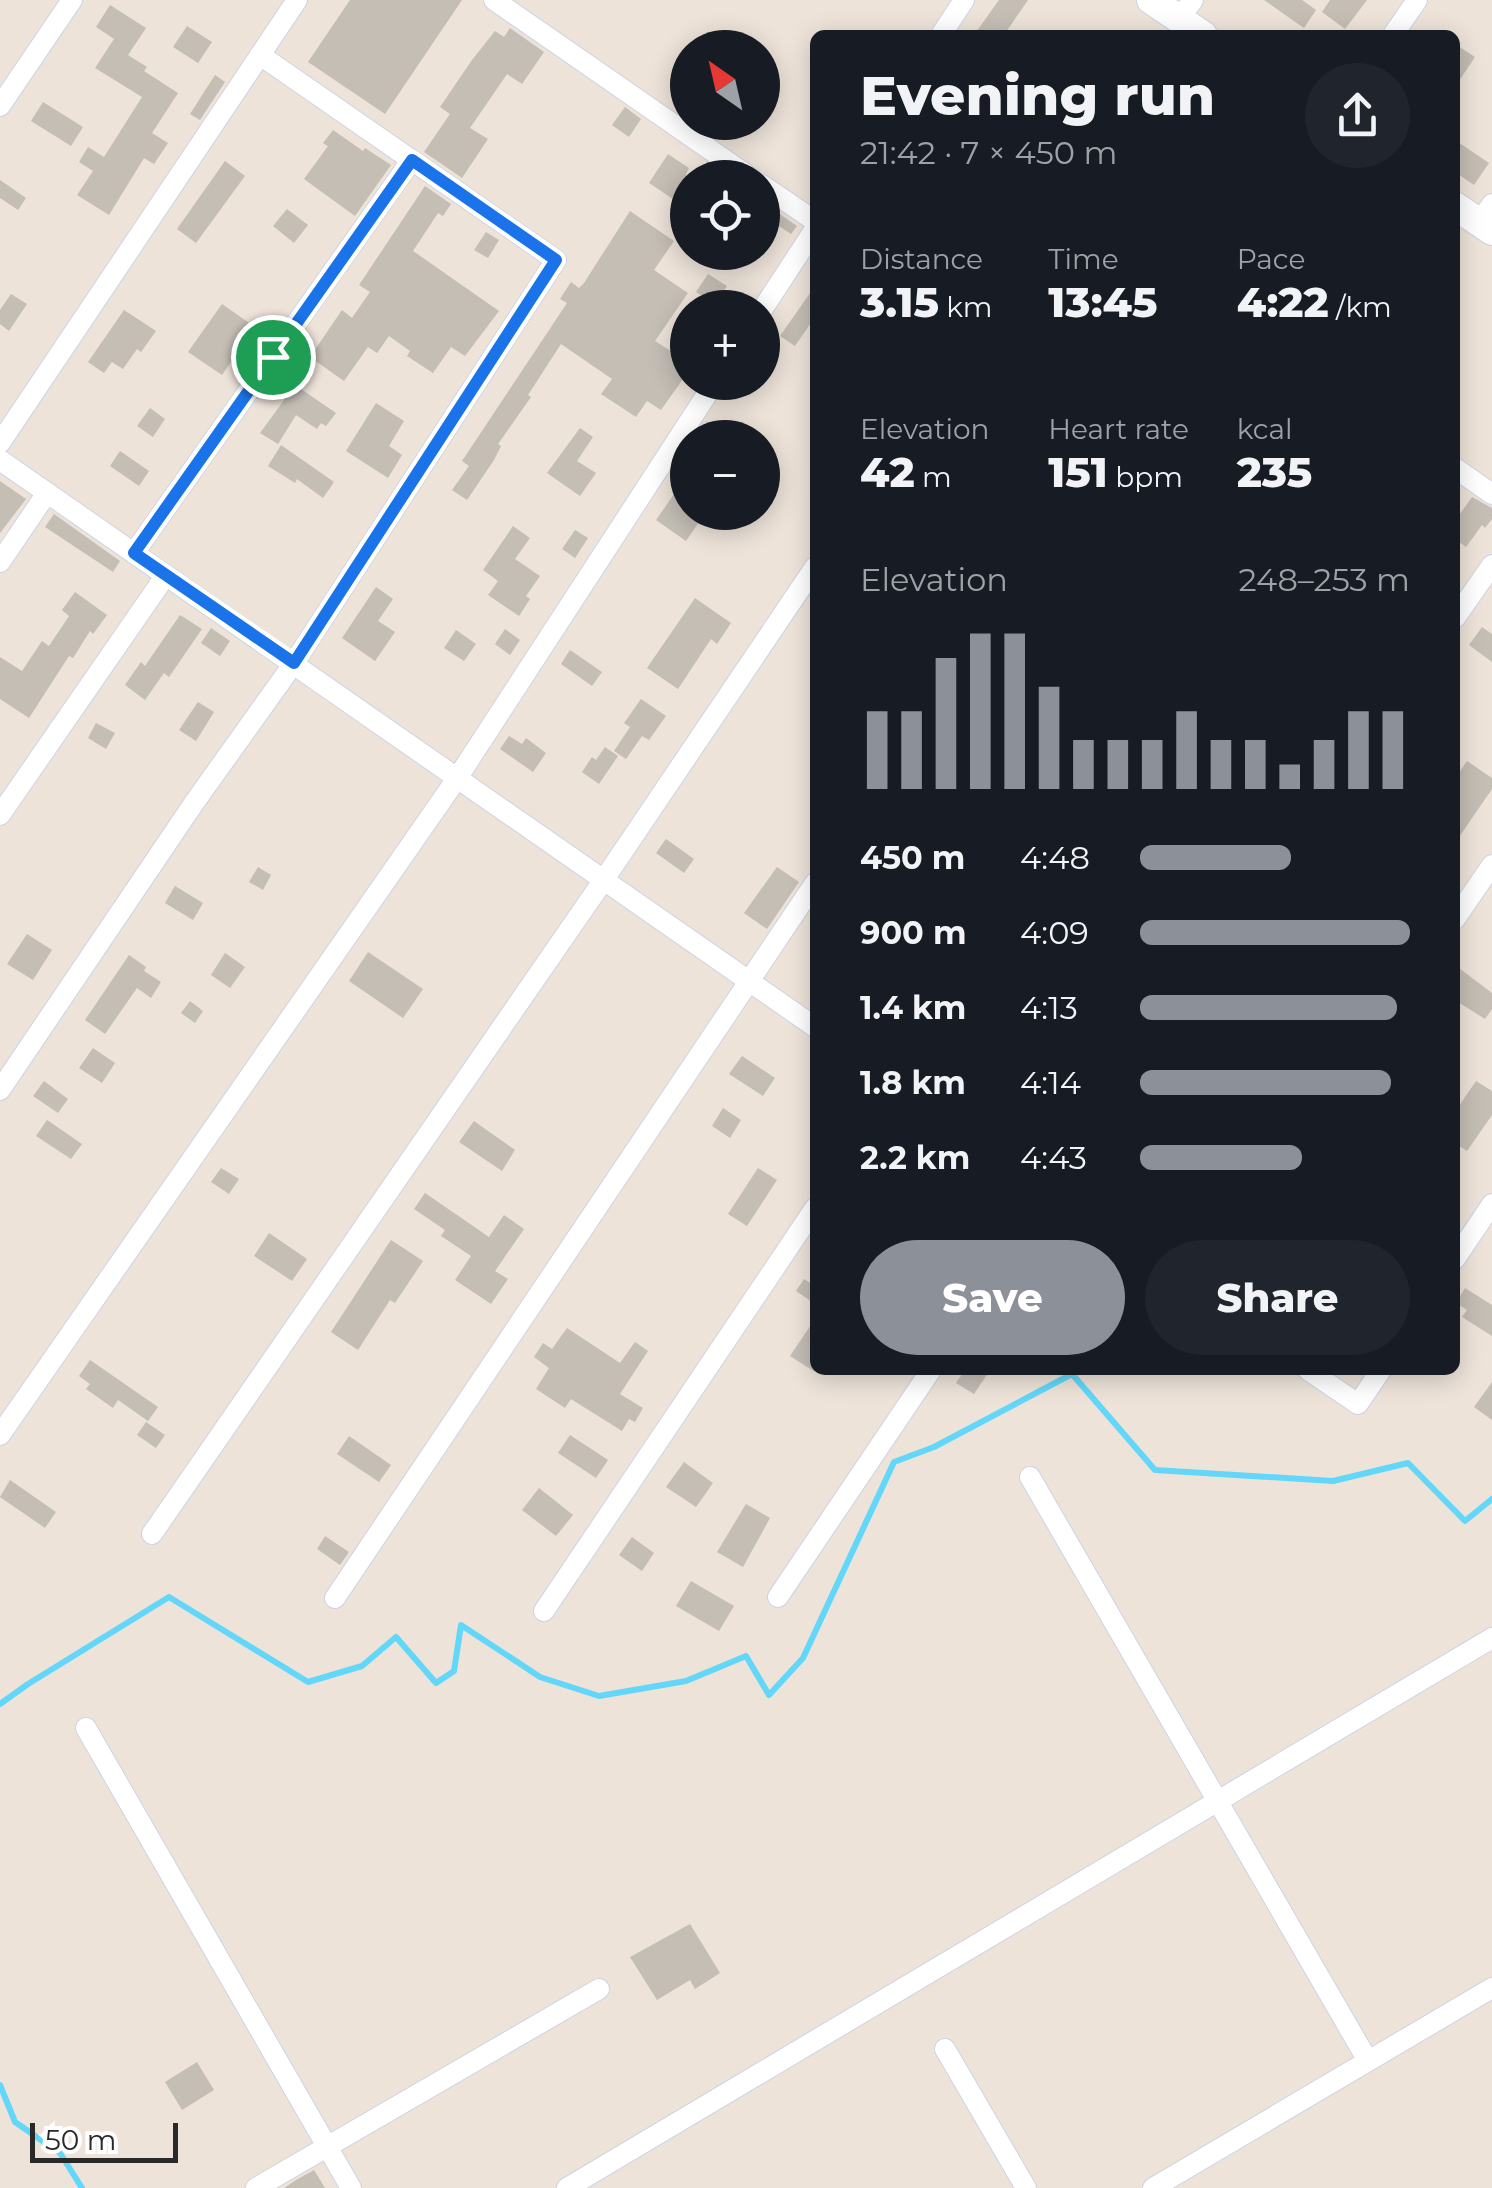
<!DOCTYPE html>
<html lang="en">
<head>
<meta charset="utf-8">
<style>
	:root { --surface:#171b24; --page:#20242c; --text:#f1f3f6; --muted:#9ea1a6; --accent:#8c9099 }
	body { margin:0; font-family:Montserrat,sans-serif; background:var(--page); color:var(--text); height:100vh; display:flex; flex-direction:column; font-size:38px; white-space:nowrap }
	* { box-sizing:border-box; margin:0 }
	p { font-size:32px; color:var(--muted) }
	.icon { flex:none; width:55px; height:55px; fill:none; stroke:currentColor; stroke-width:2; stroke-linecap:round; stroke-linejoin:round }
	.map { position:relative; flex:1; overflow:hidden }
	.drawer { position:absolute; left:810px; top:30px; width:650px; height:1345px; display:flex; flex-direction:column; background:var(--surface); border-radius:15px; box-shadow:0 5px 25px #0003 }
	.drawer>* { flex:none }
	.needle { width:65px; rotate:326deg }
	.controls { position:absolute; left:670px; top:30px; display:grid; gap:20px }
	.controls a { display:grid; place-items:center; width:110px; height:110px; border-radius:50%; background:var(--surface); box-shadow:0 5px 25px #0003; font-size:50px }
	.scale { position:absolute; left:30px; bottom:25px; width:148px; box-sizing:border-box; padding-left:10px; border:5px solid #292929; border-top:0; font-size:28px; line-height:35px; white-space:nowrap; color:#292929; -webkit-text-stroke:8px #fff; paint-order:stroke }
	.pin { position:absolute; display:grid; place-items:center; width:85px; height:85px; color:#fff; margin:-42px; border:5px solid #fff; border-radius:50%; box-shadow:0 2px 10px #0007 }
	.round { display:grid; place-items:center; flex:none; width:105px; height:105px; border-radius:52px; background:var(--page) }
	.head { display:flex; align-items:center; justify-content:space-between; height:170px; padding:0 50px }
	h1 { font-size:55px; font-weight:800; line-height:75px }
	.stats { display:grid; grid-template-columns:repeat(3,1fr); gap:15px; height:170px; padding:10px 50px }
	.stats div { display:grid; align-content:center }
	.stats b { font-size:42px; font-weight:800 }
	.stats small { font-size:28px; font-weight:400 }
	.stats p { font-size:28px }
	.chart { height:280px; padding:20px 50px }
	.chart p { display:flex; justify-content:space-between }
	.chart svg { width:100%; height:180px; margin-top:10px; stroke:var(--accent); stroke-width:6 }
	.button { display:flex; gap:20px; margin-top:auto; padding:20px 50px }
	.button a { flex:1; height:115px; border-radius:60px; background:var(--accent); color:#fff; font-size:40px; font-weight:800; line-height:115px; text-align:center }
	.button a+a { background:var(--page); color:var(--text) }
	ul { padding:0 50px; list-style:none; font-size:32px }
	li { display:grid; grid-template-columns:160px 120px 1fr; align-items:center; height:75px }
	li i { height:25px; border-radius:12px; background:var(--accent) }
	.map>svg:first-child { display:block }
</style>
</head>
<body>
<div class="map">
<svg width="1492" height="2188" viewBox="0 0 1492 2188">
	<rect width="100%" height="100%" fill="#ede3d9"/>
	<g fill="none" stroke-linecap="round" stroke-linejoin="round">
		<g stroke="#62d7f9" stroke-width="6">
			<path d="M0,1704l28,-20 141,-87 139,85 54,-16 34,-29 40,46 18,-12 7,-46 79,52 59,19 87,-15 60,-25 23,39 34,-37 91,-196 40,-15 138,-73 83,96 178,11 75,-18 57,58 27,-22"/>
			<path d="M0,2085l15,37 45,31 22,35"/>
		</g>
	</g>
	<g fill="#c4beb5">
		<path d="M350,0h112l-77,114 -77,-52z"/>
		<path d="M999,0h29l-24,35h-30z"/>
		<path d="M1264,0h38l14,10 -12,18z"/>
		<path d="M1330,0h37l-22,29 -23,-17z"/>
		<path d="M110,5l36,23 -18,27 19,12 -3,4 34,22 -26,40 16,10 -14,21 -10,-6 -35,57 -32,-20 16,-24 -14,-9 9,-15 16,10 38,-60 -47,-29 19,-29 -18,-12z"/>
		<path d="M187,26l25,16 -14,21 -25,-16z"/>
		<path d="M510,28l34,24 -22,32 -15,-10 -37,54 18,11 -26,39 -38,-26 26,-38 -10,-7 32,-47 23,-29 9,6z"/>
		<path d="M1455,44l20,13 -20,30z"/>
		<path d="M215,75l10,7 -25,38 -10,-6z"/>
		<path d="M43,102l40,25 -12,19 -40,-25z"/>
		<path d="M625,107l16,12 -12,18 -17,-12z"/>
		<path d="M333,130l30,21 2,-3 26,17 -36,51 -51,-37 24,-33 -5,-3z"/>
		<path d="M1455,140l34,23 -15,22 -19,-13z"/>
		<path d="M668,154l21,14 -3,6 2,35 -39,-26z"/>
		<path d="M225,161l20,15 -49,67 -19,-14z"/>
		<path d="M0,180l26,18 -8,12 -18,-12z"/>
		<path d="M425,186l26,18 -8,12 -5,-3 -25,38 86,60 -34,45 -14,-9 -18,26 -26,-17 3,-5 -21,-15 -12,17 -9,-6 -24,34 -34,-24 32,-47 10,8 18,-26 -11,-7z"/>
		<path d="M768,206l29,20 -6,8 -29,-19z"/>
		<path d="M287,209l21,16 -14,18 -21,-17z"/>
		<path d="M630,211l44,30 -20,29 34,23 -33,48 33,21v10l-27,38 -14,-9 -11,16 -35,-23 11,-15 -51,-35 -33,51 3,2 -33,47 3,2 -7,14 -27,40 -15,-10 17,-24 -7,-5 105,-158 -7,-4 11,-17 8,6 5,-5z"/>
		<path d="M486,232l13,8 -11,18 -14,-8z"/>
		<path d="M691,252h39l-12,18z"/>
		<path d="M708,274l19,12 -13,18 -18,-12z"/>
		<path d="M815,286v31l-20,29 -15,-10z"/>
		<path d="M11,294l16,10 -18,27 -9,-7v-14z"/>
		<path d="M222,304l33,23 -33,48 -34,-23z"/>
		<path d="M124,310l32,21 -15,21 -4,-3 -14,20 -11,-7 -8,11 -16,-11z"/>
		<path d="M295,385l41,28 -10,13 -5,-3 -4,6 -21,-14 -18,29 -18,-11z"/>
		<path d="M376,403l28,18 -15,25 13,9 -14,23 -42,-27z"/>
		<path d="M150,408l15,11 -12,18 -16,-11z"/>
		<path d="M580,428l13,9 -16,24 19,12 -16,23 -33,-23z"/>
		<path d="M281,445l53,37 -11,16 -26,-19 -2,4 -27,-17z"/>
		<path d="M120,451l29,20 -10,15 -29,-20z"/>
		<path d="M688,474v38h18l-20,29 -30,-21z"/>
		<path d="M0,481l26,18 -26,34z"/>
		<path d="M1472,497l20,11v11l-7,9 -3,-3 -16,22 -11,-8v-18z"/>
		<path d="M54,514l66,47 -7,11 -68,-45z"/>
		<path d="M513,526l17,12 -15,21 25,17 -14,20 4,3 -11,17 -31,-21 10,-14 -15,-11z"/>
		<path d="M575,530l13,8 -13,20 -13,-9z"/>
		<path d="M376,587l17,12 -15,22 17,11 -20,29 -33,-23z"/>
		<path d="M75,592l32,23 -14,19 -3,-3 -17,27 -4,-2 -40,62 -29,-19v-42l22,14 20,-30 7,5 20,-30 -7,-6z"/>
		<path d="M695,598l36,25 -14,21 -6,-5 -33,50 -31,-21z"/>
		<path d="M180,615l22,14 -33,48 -5,-4 -19,27 -20,-15 16,-23 4,4z"/>
		<path d="M1482,627l10,7v28l-23,-17z"/>
		<path d="M211,628l19,13 -10,15 -19,-13z"/>
		<path d="M505,629l15,11 -10,15 -15,-11z"/>
		<path d="M456,630l20,14 -12,17 -20,-13z"/>
		<path d="M570,650l32,22 -10,14 -31,-22z"/>
		<path d="M641,699l25,17 -17,24 -7,-4 -16,23 -12,-8 16,-24 -6,-4z"/>
		<path d="M198,702l16,10 -18,29 -17,-11z"/>
		<path d="M96,723l19,10 -9,16 -18,-11z"/>
		<path d="M509,736l13,8 4,-6 20,15 -13,19 -33,-23z"/>
		<path d="M605,747l13,9 -19,28 -17,-12 10,-15 4,3z"/>
		<path d="M1467,761l25,17v11l-37,54v-65z"/>
		<path d="M666,839l28,20 -10,14 -28,-20z"/>
		<path d="M258,867l13,8 -8,15 -14,-8z"/>
		<path d="M777,867l22,15 -32,47 -23,-16z"/>
		<path d="M175,886l28,17 -10,17 -28,-17z"/>
		<path d="M27,934l25,16 -19,30 -26,-16z"/>
		<path d="M368,952l55,37 -20,29 -54,-37z"/>
		<path d="M225,953l20,14 -15,21 -19,-13z"/>
		<path d="M129,955l17,12 -2,4 17,11 -10,16 -14,-10 -32,46 -20,-14z"/>
		<path d="M1455,965l37,28v16l-7,10 -27,-17 -3,4z"/>
		<path d="M190,1001l13,10 -8,12 -14,-10z"/>
		<path d="M93,1048l22,15 -13,20 -23,-15z"/>
		<path d="M742,1056l33,22 -12,18 -34,-22z"/>
		<path d="M44,1081l24,18 -10,14 -25,-17z"/>
		<path d="M1476,1081l16,10v24l-25,36 -12,-8v-31z"/>
		<path d="M723,1108l18,12 -11,18 -18,-12z"/>
		<path d="M47,1120l35,24 -11,15 -35,-23z"/>
		<path d="M474,1121l41,29 -13,21 -43,-29z"/>
		<path d="M221,1168l18,11 -10,15 -18,-12z"/>
		<path d="M758,1168l19,12 -30,46 -19,-12z"/>
		<path d="M425,1193l64,44 15,-22 20,14 -29,42 13,8 -17,25 -36,-24 16,-24 -30,-20 4,-6 -31,-21z"/>
		<path d="M269,1233l38,26 -15,22 -38,-25z"/>
		<path d="M391,1240l32,21 -28,42 -5,-3 -32,50 -27,-18z"/>
		<path d="M804,1279l11,7v18l-19,-13z"/>
		<path d="M1465,1288l27,17v31l-30,-19 5,-7 -11,-7z"/>
		<path d="M815,1319v53l-25,-16z"/>
		<path d="M567,1328l53,35 15,-21 13,9 -28,43 23,14 -8,14 -6,-3 -7,12 -51,-32 -6,9 -29,-19 13,-21 -15,-11 9,-14 9,6z"/>
		<path d="M90,1360l68,47 -10,14 -30,-21 -5,8 -27,-19 4,-5 -11,-8z"/>
		<path d="M965,1370h25l-16,24 -18,-11z"/>
		<path d="M1492,1382v38l-18,-13z"/>
		<path d="M146,1422l19,13 -9,13 -19,-13z"/>
		<path d="M570,1435l38,25 -12,18 -38,-25z"/>
		<path d="M349,1436l42,29 -12,17 -42,-28z"/>
		<path d="M684,1462l29,21 -17,24 -30,-20z"/>
		<path d="M10,1480l46,32 -11,16 -45,-31z"/>
		<path d="M539,1488l34,27 -17,21 -34,-26z"/>
		<path d="M746,1504l24,14 -27,49 -26,-15z"/>
		<path d="M325,1536l24,16 -9,13 -23,-16z"/>
		<path d="M632,1537l22,16 -12,18 -23,-16z"/>
		<path d="M691,1581l43,25 -15,25 -43,-25z"/>
		<path d="M690,1924l30,49 -25,16 -5,-9 -33,20 -27,-43z"/>
		<path d="M197,2062l17,28 -32,20 -17,-28z"/>
		<path d="M314,2170l11,18h-41l12,-8z"/>
	</g>
	<g fill="none" stroke-linecap="round" stroke-linejoin="round">
		<defs>
			<g id="street">
				<path d="M494,0l257,178"/>
				<path d="M1179,19l14,-19"/>
				<path d="M941,35l23,-35"/>
				<path d="M1393,35l24,-35"/>
				<path d="M0,106l72,-106"/>
				<path d="M762,185l53,36"/>
				<path d="M1479,222l13,-18"/>
				<path d="M762,310l53,-81"/>
				<path d="M0,443l297,-443"/>
				<path d="M0,460l815,567"/>
				<path d="M1455,468l37,26"/>
				<path d="M134,553l277,-392"/>
				<path d="M0,562l47,-69"/>
				<path d="M1455,618l37,-53"/>
				<path d="M0,815l166,-240"/>
				<path d="M1455,919l37,-54"/>
				<path d="M0,1090l194,-287 100,-140 262,-403 -296,-205"/>
				<path d="M1455,1259l37,-55"/>
				<path d="M1308,1370l50,34 23,-34"/>
				<path d="M0,1435l458,-658 257,-395"/>
				<path d="M1030,1477l338,584"/>
				<path d="M152,1534l453,-656 210,-311"/>
				<path d="M778,1597l153,-227"/>
				<path d="M335,1598l480,-715"/>
				<path d="M544,1611l271,-403"/>
				<path d="M86,1728l265,460"/>
				<path d="M945,2049l81,139"/>
				<path d="M256,2188l343,-199"/>
				<path d="M567,2188l925,-550"/>
				<path d="M1153,2188l339,-200"/>
			</g>
			<g id="secondary">
				<path d="M1151,0l52,35"/>
				<path d="M1455,206l37,25"/>
			</g>
		</defs>
		<use href="#street" stroke="#ced3e4" stroke-width="22"/>
		<use href="#secondary" stroke="#ced3e4" stroke-width="30"/>
		<use href="#street" stroke="#fff" stroke-width="20"/>
		<use href="#secondary" stroke="#fff" stroke-width="28"/>
	</g>
	<g fill="none" stroke-linecap="round" stroke-linejoin="round">
		<defs>
			<path id="route" d="M412,160l144,100 -262,403 -160,-110z"/>
		</defs>
		<use href="#route" stroke="#fff" stroke-width="20"/>
		<use href="#route" stroke="#1a73e8" stroke-width="12"/>
	</g>
</svg>
<div class="controls">
<a><svg class="needle" viewBox="-14 -14 28 28"><path d="M0-13l5 13h-10z" fill="#e53935"/><path d="M0 13l5-13h-10z" fill="#9ea1a6"/></svg></a>
<a><svg class="icon" aria-label="locate" viewBox="0 0 24 24"><circle cx="12" cy="12" r="6"/><path d="M12 2v4M12 18v4M2 12h4M18 12h4"/></svg></a>
<a>+</a>
<a>−</a>
</div>
<div class="scale">50 m</div>
<div class="pin" style="left:273px;top:357px;background:#1e9e55"><svg class="icon" aria-label="arrive" viewBox="0 0 24 24"><path d="M6 21V4h12l-3 4 3 4H6"/></svg></div>
<section class="drawer">
<div class="head"><div><h1>Evening run</h1><p>21:42 · 7 × 450 m</p></div><a class="round"><svg class="icon" aria-label="share" viewBox="0 0 24 24"><path d="M12 15V3M7 8l5-5 5 5M5 13v7h14v-7"/></svg></a></div>
<div class="stats">
<div><p>Distance</p><b>3.15<small> km</small></b></div>
<div><p>Time</p><b>13:45</b></div>
<div><p>Pace</p><b>4:22<small> /km</small></b></div>
</div>
<div class="stats">
<div><p>Elevation</p><b>42<small> m</small></b></div>
<div><p>Heart rate</p><b>151<small> bpm</small></b></div>
<div><p>kcal</p><b>235</b></div>
</div>
<div class="chart"><p><span>Elevation</span>248–253 m</p>
<svg viewBox="0 0 160 44" preserveAspectRatio="none"><path d="M5 44V25M15 44V25M25 44V12M35 44V6M45 44V6M55 44V19M65 44V32M75 44V32M85 44V32M95 44V25M105 44V32M115 44V32M125 44V38M135 44V32M145 44V25M155 44V25"/></svg>
</div>
<ul>
<li><b>450 m</b>4:48<i style="width:56%"></i></li>
<li><b>900 m</b>4:09<i style="width:100%"></i></li>
<li><b>1.4 km</b>4:13<i style="width:95%"></i></li>
<li><b>1.8 km</b>4:14<i style="width:93%"></i></li>
<li><b>2.2 km</b>4:43<i style="width:60%"></i></li>
</ul>
<div class="button"><a>Save</a><a>Share</a></div>
</section>
</div>
</body>
</html>
